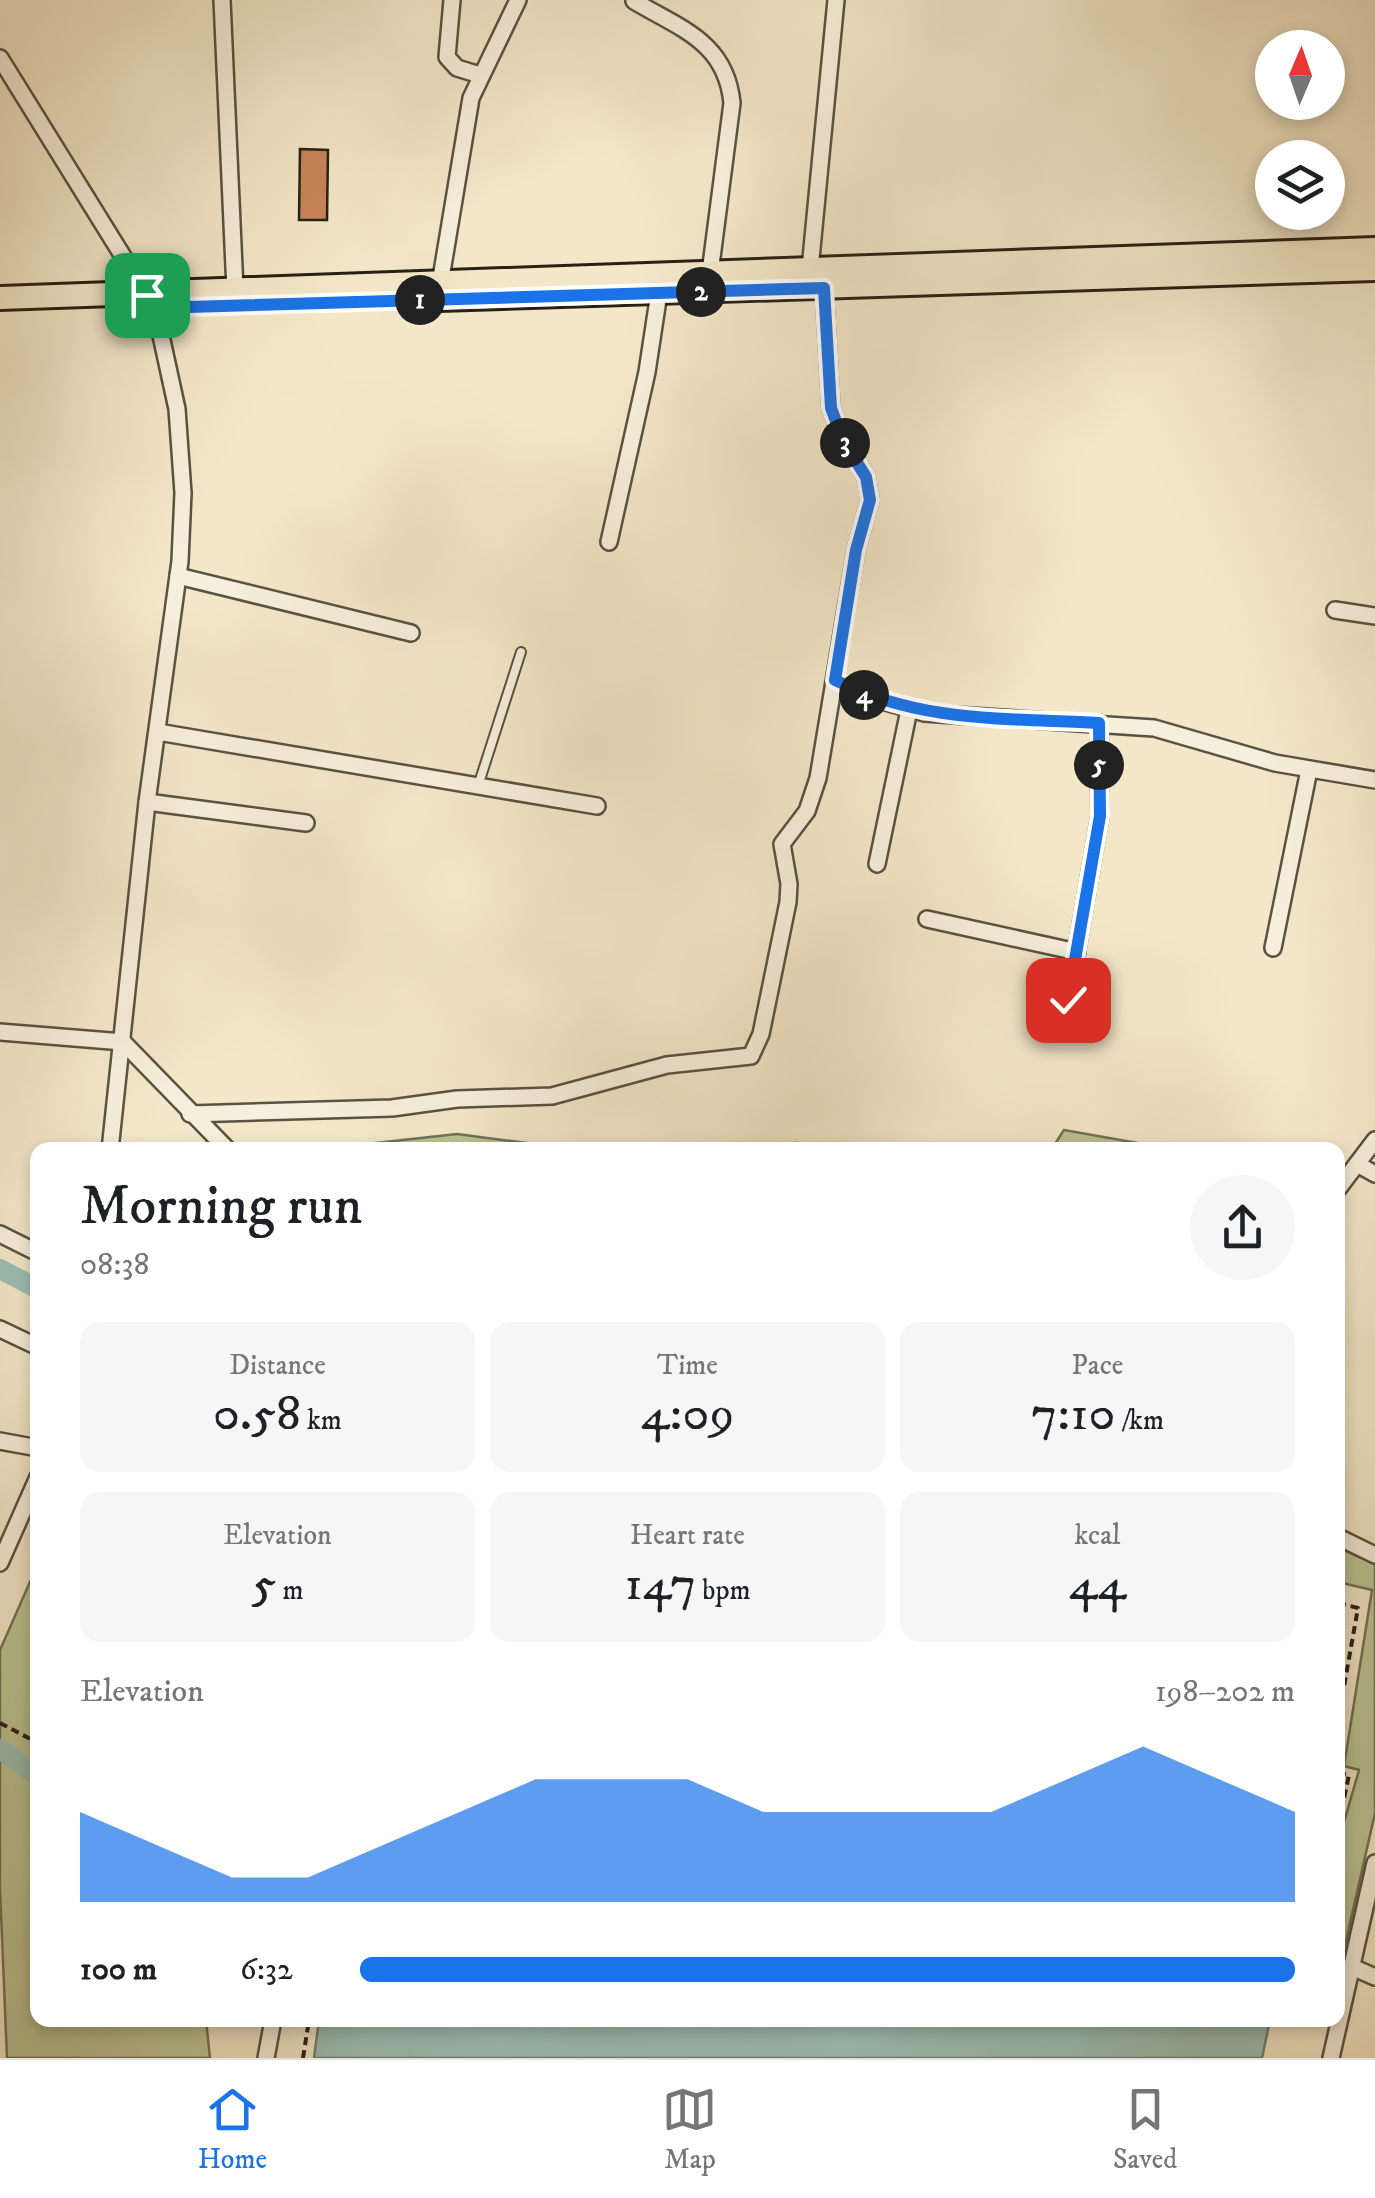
<!DOCTYPE html>
<html lang="en">
<head>
<meta charset="utf-8">
<style>
	:root { --surface:#fff; --page:#f6f6f6; --text:#202124; --muted:#757577; --line:#e0e0e0; --accent:#1a73e8 }
	body { margin:0; font-family:"IM FELL DW Pica",serif; background:var(--page); color:var(--text); height:100vh; display:flex; flex-direction:column; font-size:38px; white-space:nowrap }
	* { box-sizing:border-box; margin:0 }
	p { font-size:32px; color:var(--muted) }
	.icon { flex:none; width:55px; height:55px; fill:none; stroke:currentColor; stroke-width:2; stroke-linecap:round; stroke-linejoin:round }
	.map { position:relative; flex:1; overflow:hidden }
	.panel { position:absolute; left:30px; top:1142px; width:1315px; height:885px; display:flex; flex-direction:column; background:var(--surface); border-radius:20px; box-shadow:0 5px 15px #0003 }
	.panel>* { flex:none }
	.needle { width:65px; rotate:2deg }
	.tools { position:absolute; left:1255px; top:30px; display:grid; gap:20px }
	.tools a { display:grid; place-items:center; width:90px; height:90px; border-radius:50%; background:var(--surface); box-shadow:0 5px 15px #0003; font-size:50px }
	.pin { position:absolute; display:grid; place-items:center; width:85px; height:85px; color:#fff; margin:-42px; border-radius:20px; box-shadow:0 5px 15px #0006 }
	.km { position:absolute; width:50px; height:50px; margin:-25px; border-radius:50%; background:#222; color:#fff; font-size:28px; line-height:50px; text-align:center }
	.round { display:grid; place-items:center; flex:none; width:105px; height:105px; border-radius:52px; background:var(--page) }
	.overview { display:flex; align-items:center; justify-content:space-between; height:170px; padding:0 50px }
	h1 { font-size:55px; font-weight:600; line-height:75px }
	.figures { display:grid; grid-template-columns:repeat(3,1fr); gap:15px; height:170px; padding:10px 50px }
	.figures div { display:grid; align-content:center; border-radius:20px; background:var(--page); text-align:center }
	.figures b { font-size:50px; font-weight:600 }
	.figures small { font-size:28px; font-weight:400 }
	.figures p { font-size:28px }
	.chart { height:280px; padding:20px 50px }
	.chart p { display:flex; justify-content:space-between }
	.chart svg { width:100%; height:180px; margin-top:10px; fill:var(--accent); opacity:.7 }
	ul { padding:0 50px; list-style:none; font-size:32px }
	li { display:grid; grid-template-columns:160px 120px 1fr; align-items:center; height:75px }
	li i { height:25px; border-radius:12px; background:var(--accent) }
	.tab-bar { display:flex; justify-content:space-around; align-items:center; height:140px; border-top:2px solid var(--line); background:var(--surface); font-size:28px; color:var(--muted) }
	.tab-bar a { display:grid; justify-items:center; gap:5px }
	.tab-bar .on { color:var(--accent) }
	.map>svg:first-child { display:block }
</style>
</head>
<body>
<div class="map">
<svg width="1375" height="2058" viewBox="0 0 1375 2058">
	<rect width="100%" height="100%" fill="#f3e7c8"/>
	<filter id="stains"><feTurbulence type="fractalNoise" baseFrequency=".002" numOctaves="4"/><feColorMatrix values="0 0 0 0 .2 0 0 0 0 .09 0 0 0 0 .02 0 0 0 .5 -.17"/></filter>
	<radialGradient id="worn" r=".72"><stop offset=".6" stop-color="#630" stop-opacity="0"/><stop offset="1" stop-color="#630" stop-opacity=".3"/></radialGradient>
	<g fill="#bcc595" stroke="#727256" stroke-width="2.5">
		<path d="M1064,1130l113,20h-126z"/>
		<path d="M457,1134l123,16h-251l2,-2z"/>
		<path d="M796,1143l104,7h-227z"/>
		<path d="M1338,1547l37,17v249l-32,141 -5,-1v-110l21,-73 -15,-4 28,-176 -34,-8z"/>
		<path d="M37,1566l1,454h168l4,38h-203l-7,-169v-239z"/>
	</g>
	<path fill="#9bc0b5" stroke="#6d8075" stroke-width="2.5" d="M319,2020h951l-8,38h-948z"/>
	<g fill="none" stroke-linecap="round" stroke-linejoin="round">
		<g stroke="#9bc0b5" stroke-width="20">
			<path d="M0,1269l38,20"/>
			<path d="M0,1749l38,27"/>
		</g>
	</g>
	<path fill="#c8865a" stroke="#272016" stroke-width="2.5" d="M300,149l28,1 -1,70h-28z"/>
	<g fill="none" stroke-linecap="round" stroke-linejoin="round">
		<defs>
			<path id="lane" d="M478,786l43,-134"/>
			<g id="street">
				<path d="M222,0l13,290"/>
				<path d="M452,0l-5,57 10,11 23,7"/>
				<path d="M634,1c47,28 92,41 98,102l-22,170"/>
				<path d="M0,58l155,250 22,101 6,84 -3,68 -33,241 -37,348"/>
				<path d="M810,269l26,-269"/>
				<path d="M440,284l31,-186 47,-98"/>
				<path d="M609,542l38,-170 12,-79"/>
				<path d="M178,576l233,57"/>
				<path d="M1335,610l40,6"/>
				<path d="M835,680l33,17 56,16 230,15 121,35 100,17"/>
				<path d="M158,732l439,74"/>
				<path d="M147,802l159,21"/>
				<path d="M877,864l32,-154"/>
				<path d="M927,919l150,33"/>
				<path d="M1273,948l36,-178"/>
				<path d="M1068,1000l32,-184 -1,-93"/>
				<path d="M0,1032l123,10 105,108"/>
				<path d="M190,1114l202,-6 65,-9 95,-3 115,-31 84,-9 10,-22 27,-132 1,-18 -7,-40 25,-33 11,-33 38,-228 14,-50 -4,-23 -23,-37 -12,-32 -7,-120"/>
				<path d="M1357,1164l18,10"/>
				<path d="M1338,1189l37,-49"/>
				<path d="M0,1234l38,19"/>
				<path d="M0,1329l38,18"/>
				<path d="M0,1441l38,7"/>
				<path d="M1338,1537l37,18"/>
				<path d="M0,1563l38,-86"/>
				<path d="M1352,1967l23,10"/>
				<path d="M266,2058l7,-38"/>
				<path d="M1331,2058l44,-195"/>
			</g>
			<g id="primary">
				<path d="M0,298l1375,-49"/>
				<path d="M439,299l936,-30"/>
			</g>
		</defs>
		<use href="#lane" stroke="#5a5242" stroke-width="12"/>
		<use href="#street" stroke="#5a5242" stroke-width="20"/>
		<use href="#primary" stroke="#272016" stroke-width="28"/>
		<g stroke="#272016" stroke-width="4" stroke-dasharray="8 5" stroke-linecap="butt">
			<path d="M1338,1603l20,5 -20,112"/>
			<path d="M0,1723l38,20"/>
			<path d="M1338,1773l11,2 -11,52"/>
			<path d="M303,2058l6,-38"/>
		</g>
		<use href="#lane" stroke="#f7efdb" stroke-width="8"/>
		<use href="#street" stroke="#f7efdb" stroke-width="15"/>
		<use href="#primary" stroke="#f3e7c8" stroke-width="22"/>
	</g>
	<g fill="none" stroke-linecap="round" stroke-linejoin="round">
		<defs>
			<path id="route" d="M147,295l8,13 669,-20 7,120 12,32 23,37 4,23 -14,50 -21,130c85,43 171,38 264,43l1,93 -32,184"/>
		</defs>
		<use href="#route" stroke="#fff" stroke-width="20"/>
		<use href="#route" stroke="#1a73e8" stroke-width="12"/>
	</g>
	<rect width="100%" height="100%" filter="url(#stains)"/>
	<rect width="100%" height="100%" fill="url(#worn)"/>
</svg>
<div class="tools">
<a><svg class="needle" viewBox="-14 -14 28 28"><path d="M0-13l5 13h-10z" fill="#e53935"/><path d="M0 13l5-13h-10z" fill="#757577"/></svg></a>
<a><svg class="icon" aria-label="layers" viewBox="0 0 24 24"><path d="M12 4l9 5-9 5-9-5zM3 14l9 5 9-5"/></svg></a>
</div>
<div class="pin" style="left:147px;top:295px;background:#1e9e55"><svg class="icon" aria-label="arrive" viewBox="0 0 24 24"><path d="M6 21V4h12l-3 4 3 4H6"/></svg></div>
<div class="pin" style="left:1068px;top:1000px;background:#d93025"><svg class="icon" aria-label="check" viewBox="0 0 24 24"><path d="M5 12l5 5 9-10"/></svg></div>
<b class="km" style="left:420px;top:300px">1</b>
<b class="km" style="left:701px;top:292px">2</b>
<b class="km" style="left:845px;top:443px">3</b>
<b class="km" style="left:864px;top:695px">4</b>
<b class="km" style="left:1099px;top:765px">5</b>
<section class="panel">
<div class="overview"><div><h1>Morning run</h1><p>08:38</p></div><a class="round"><svg class="icon" aria-label="share" viewBox="0 0 24 24"><path d="M12 15V3M7 8l5-5 5 5M5 13v7h14v-7"/></svg></a></div>
<div class="figures">
<div><p>Distance</p><b>0.58<small> km</small></b></div>
<div><p>Time</p><b>4:09</b></div>
<div><p>Pace</p><b>7:10<small> /km</small></b></div>
</div>
<div class="figures">
<div><p>Elevation</p><b>5<small> m</small></b></div>
<div><p>Heart rate</p><b>147<small> bpm</small></b></div>
<div><p>kcal</p><b>44</b></div>
</div>
<div class="chart"><p><span>Elevation</span>198–202 m</p>
<svg viewBox="0 0 160 44" preserveAspectRatio="none"><path d="M0 44V22L10 30L20 38L30 38L40 30L50 22L60 14L70 14L80 14L90 22L100 22L110 22L120 22L130 14L140 6L150 14L160 22V44z"/></svg>
</div>
<ul>
<li><b>100 m</b>6:32<i style="width:100%"></i></li>
</ul>
</section>
</div>
<nav class="tab-bar">
<a class="on"><svg class="icon" aria-label="home" viewBox="0 0 24 24"><path d="M3 11l9-7 9 7M6 9v11h12V9"/></svg>Home</a>
<a><svg class="icon" aria-label="map" viewBox="0 0 24 24"><path d="M3 6l6-2 6 2 6-2v14l-6 2-6-2-6 2zM9 4v14M15 6v14"/></svg>Map</a>
<a><svg class="icon" aria-label="saved" viewBox="0 0 24 24"><path d="M7 4h10v16l-5-4-5 4z"/></svg>Saved</a>
</nav>
</body>
</html>
